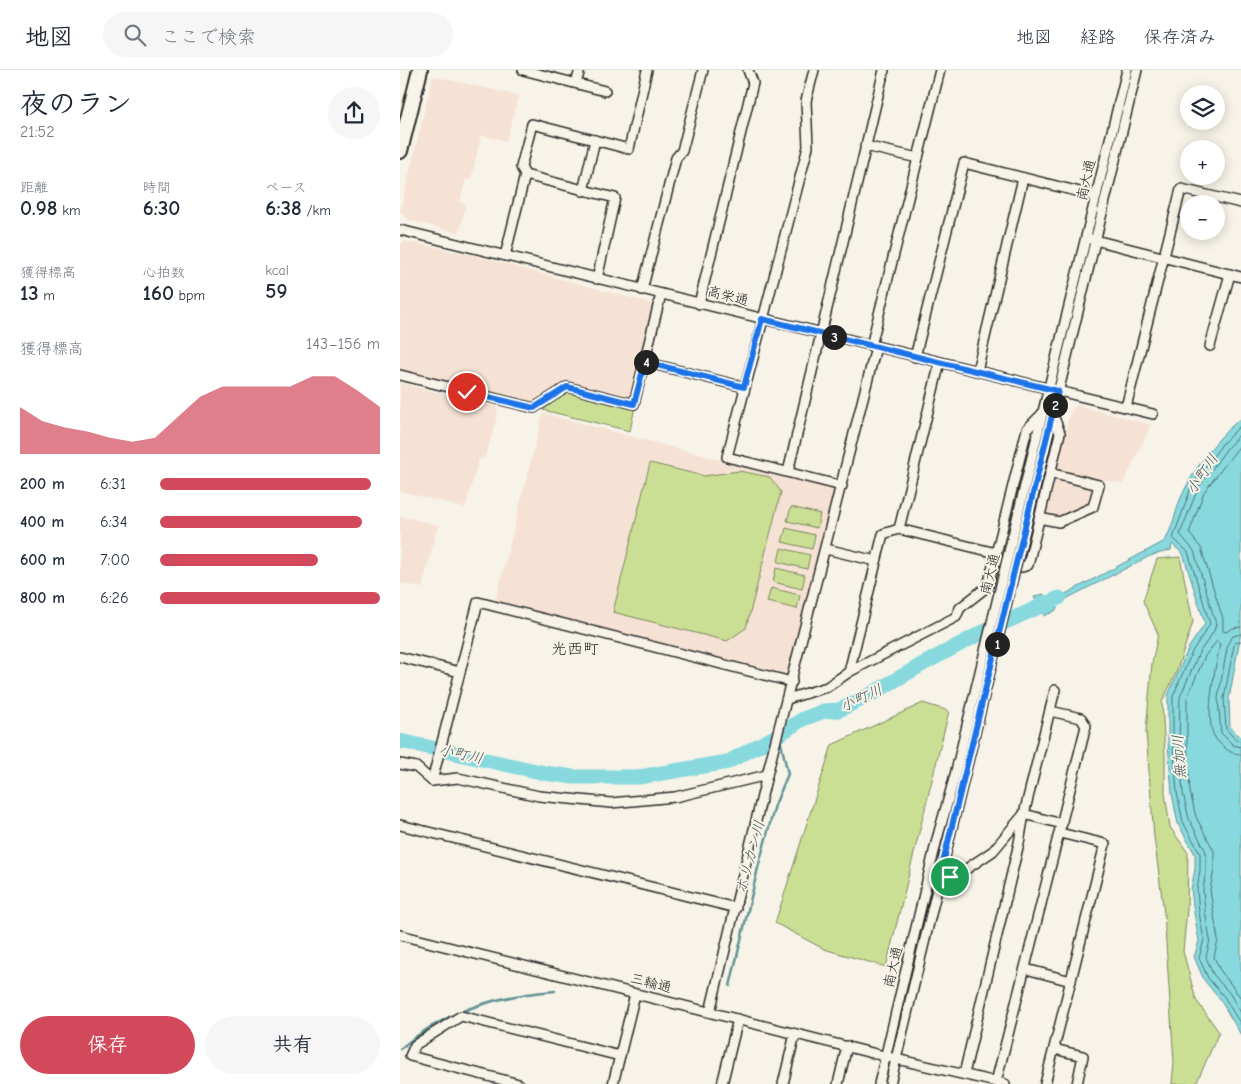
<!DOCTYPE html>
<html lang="ja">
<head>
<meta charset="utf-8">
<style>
	:root { --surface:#fff; --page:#f6f6f7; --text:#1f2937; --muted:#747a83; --line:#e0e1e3; --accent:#d1495b }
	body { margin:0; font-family:"Comic Neue","Klee One",sans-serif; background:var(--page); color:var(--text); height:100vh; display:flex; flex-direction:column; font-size:19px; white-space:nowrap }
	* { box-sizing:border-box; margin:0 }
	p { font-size:16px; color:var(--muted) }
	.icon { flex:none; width:28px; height:28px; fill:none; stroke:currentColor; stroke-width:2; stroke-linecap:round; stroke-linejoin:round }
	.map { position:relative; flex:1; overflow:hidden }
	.details { display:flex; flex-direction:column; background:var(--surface); width:400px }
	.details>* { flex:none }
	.tools { position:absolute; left:780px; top:15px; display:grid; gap:10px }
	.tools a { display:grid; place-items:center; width:45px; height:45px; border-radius:50%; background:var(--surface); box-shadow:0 2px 12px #0003; font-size:25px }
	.pin { position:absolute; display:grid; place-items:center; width:42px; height:42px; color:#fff; margin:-21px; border:2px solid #fff; border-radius:50%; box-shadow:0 1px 5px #0007 }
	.km { position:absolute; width:25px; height:25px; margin:-12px; border-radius:50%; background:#222; color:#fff; font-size:14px; line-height:25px; text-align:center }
	.round { display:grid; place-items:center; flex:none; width:52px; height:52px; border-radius:26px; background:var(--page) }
	.headline { display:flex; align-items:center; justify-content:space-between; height:85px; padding:0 20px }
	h1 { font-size:28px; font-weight:700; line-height:38px }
	.stats { display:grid; grid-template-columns:repeat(3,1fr); gap:8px; height:85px; padding:5px 20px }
	.stats div { display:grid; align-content:center }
	.stats b { font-size:21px; font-weight:700 }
	.stats small { font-size:14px; font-weight:400 }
	.stats p { font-size:14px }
	.chart { height:140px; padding:10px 20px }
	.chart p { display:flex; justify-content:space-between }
	.chart svg { width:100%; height:90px; margin-top:5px; fill:var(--accent); opacity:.7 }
	.action { display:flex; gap:10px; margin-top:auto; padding:10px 20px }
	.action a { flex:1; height:58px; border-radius:30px; background:var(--accent); color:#fff; font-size:20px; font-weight:700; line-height:58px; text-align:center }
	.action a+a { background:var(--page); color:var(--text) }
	ul { padding:0 20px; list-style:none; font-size:16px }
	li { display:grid; grid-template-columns:80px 60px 1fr; align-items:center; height:38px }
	li i { height:12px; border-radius:6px; background:var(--accent) }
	header { display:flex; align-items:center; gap:30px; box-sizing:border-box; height:70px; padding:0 25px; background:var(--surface); border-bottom:1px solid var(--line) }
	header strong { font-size:24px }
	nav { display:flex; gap:28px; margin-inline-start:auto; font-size:18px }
	.search { width:350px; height:45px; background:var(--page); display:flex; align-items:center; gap:12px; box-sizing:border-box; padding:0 18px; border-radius:28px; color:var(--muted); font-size:19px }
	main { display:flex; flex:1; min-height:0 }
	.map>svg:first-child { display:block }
</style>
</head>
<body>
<header>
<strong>地図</strong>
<div class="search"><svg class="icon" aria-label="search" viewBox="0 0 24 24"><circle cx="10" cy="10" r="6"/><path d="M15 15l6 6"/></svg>ここで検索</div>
<nav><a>地図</a><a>経路</a><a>保存済み</a></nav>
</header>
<main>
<section class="details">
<div class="headline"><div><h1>夜のラン</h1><p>21:52</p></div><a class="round"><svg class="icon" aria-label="share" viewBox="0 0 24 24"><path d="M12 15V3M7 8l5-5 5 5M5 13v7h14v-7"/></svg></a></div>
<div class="stats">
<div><p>距離</p><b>0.98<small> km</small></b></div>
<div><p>時間</p><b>6:30</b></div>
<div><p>ペース</p><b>6:38<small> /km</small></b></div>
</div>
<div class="stats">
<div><p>獲得標高</p><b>13<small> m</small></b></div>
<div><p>心拍数</p><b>160<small> bpm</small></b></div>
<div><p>kcal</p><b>59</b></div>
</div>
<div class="chart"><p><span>獲得標高</span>143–156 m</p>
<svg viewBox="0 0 160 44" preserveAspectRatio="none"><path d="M0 44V21L10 28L20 31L30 33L40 36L50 38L60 36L70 26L80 16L90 11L100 11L110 11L120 11L130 6L140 6L150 13L160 21V44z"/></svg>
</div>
<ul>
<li><b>200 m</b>6:31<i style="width:96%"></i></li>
<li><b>400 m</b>6:34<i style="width:92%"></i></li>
<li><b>600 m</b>7:00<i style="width:72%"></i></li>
<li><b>800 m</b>6:26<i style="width:100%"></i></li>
</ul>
<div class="action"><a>保存</a><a>共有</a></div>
</section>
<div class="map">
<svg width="841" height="1014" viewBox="0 0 841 1014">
	<rect width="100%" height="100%" fill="#f7f3e8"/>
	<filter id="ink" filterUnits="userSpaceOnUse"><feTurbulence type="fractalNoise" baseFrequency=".02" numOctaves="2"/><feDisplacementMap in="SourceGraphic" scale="10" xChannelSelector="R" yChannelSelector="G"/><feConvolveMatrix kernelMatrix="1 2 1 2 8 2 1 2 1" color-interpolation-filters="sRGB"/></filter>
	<g filter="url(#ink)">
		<g fill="#f5e2d4">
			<path d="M33,6l86,20 -13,45 -25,-6 -10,45 -5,-1 -6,23 6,2 -7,29 -50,-13 -9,-8z"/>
			<path d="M5,171l71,15 174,47 4,4 -21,88 -5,3 -62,-15 -35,21 -131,-32v-128z"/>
			<path d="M0,313l95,23 3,6 -9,33 -5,14 -5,-1 -14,50 -65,-17z"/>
			<path d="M677,335l74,20 -28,59 -25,-6 -8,27 -32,15 -15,-4 27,-104z"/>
			<path d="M143,343l291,77 -47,184 -292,-71z"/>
			<path d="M0,446l38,9 -16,63 -22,-5z"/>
		</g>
		<g fill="#cbdf94" stroke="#7b8560">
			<path d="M168,321l67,16 -5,24 -87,-21z"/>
			<path d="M250,393l54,13 35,-5 31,6 11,15 -35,136 -19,13 -114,-29z"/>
			<path d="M391,437l29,7 -3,14 -30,-7z"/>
			<path d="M386,458l29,7 -3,14 -30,-7z"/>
			<path d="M381,478l29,7 -3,14 -29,-7z"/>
			<path d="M780,487l13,65 -17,51 -14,29 3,53v39l5,33 18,26 -1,56 -4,42 13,49 23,32 -23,52h-24l2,-22 -10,-149 -10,-76 -8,-106 6,-68 6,-29 -15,-33 14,-42z"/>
			<path d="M376,498l29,7 -3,14 -29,-7z"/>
			<path d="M371,518l29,7 -3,14 -30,-7z"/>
			<path d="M523,633l26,8 -63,256 -62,-18 -49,-26 57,-178z"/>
		</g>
		<path fill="#87d9de" stroke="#629396" d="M841,349v213l-12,67 1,29 11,9v298l-20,-34 -17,-21 -10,-23 5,-16 -5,-28 -3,-24 4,-20v-15l-17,-30 -6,-30 -4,-51v-48l21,-48 16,-23 -22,-70 -11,-10 -1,6 -21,6 -90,46 -5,9 -11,5 -10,-19 9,-3 6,5h7l109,-58c7,-13 10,-27 15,-41 10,-25 38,-66 61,-81z"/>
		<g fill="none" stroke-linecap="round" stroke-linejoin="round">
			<g stroke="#507173" stroke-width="1">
				<path d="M841,355l-18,18 -31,42 -19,53 15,14 22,72 -17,26 -20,46v47l4,50 6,29 17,31v17l-3,20 2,22 5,28 -5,18 9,20 17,20 16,27"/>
				<path d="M841,363l-13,14 -30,41 -18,46 14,17 22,73 -2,7 -15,22 -19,44 -1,45 4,51 6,26 17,33v18l-3,20 2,21 5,29 -4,17 7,17 17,20 11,19"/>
				<path d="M841,374l-37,48 -15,41 12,15 22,71v12l3,1 7,-4 8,-1"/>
				<path d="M841,564l-8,2 -5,7 -10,55 3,35 12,12 8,2"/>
				<path d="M841,571l-5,1 -2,3 -10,53 2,31 10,11 5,1"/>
				<path d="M841,684c-7,0 -12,-2 -17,-7 -4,-3 -8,-7 -10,-11 -10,-20 2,-71 6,-92l-3,-3 -12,15 -18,42v44l3,50 6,25 18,34v19l-4,20 8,50 -4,17 6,13 21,28"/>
			</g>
			<g stroke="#629396" stroke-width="2.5">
				<path d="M330,916l28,-118 17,-63 13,-31 -8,-35"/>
				<path d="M0,979c43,-37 98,-54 155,-58"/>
			</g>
			<path stroke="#87d9de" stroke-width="15" d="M0,671l145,32 28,4h66l89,-15 50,-27 25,-16 21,-8 15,-1 29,-14 55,-32 58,-31 78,-35"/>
			<defs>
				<g id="minor">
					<path d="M123,0l82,21"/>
					<path d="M414,0l-8,31 2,46 -81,310 115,29"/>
					<path d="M176,13l4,-13"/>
					<path d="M465,76l53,12"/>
					<path d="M125,105l90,23 -18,81"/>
					<path d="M183,121l12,-51"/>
					<path d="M0,160l753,184"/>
					<path d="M691,169l150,38"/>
					<path d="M105,186l20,-81 -4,-8 11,-43 97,25 18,-79"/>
					<path d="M242,220l34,-132 6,-7 21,-81"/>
					<path d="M299,234l54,-221 -5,-13"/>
					<path d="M471,276l69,-276"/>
					<path d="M810,276l20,-72"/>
					<path d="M515,287l49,-194 132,33"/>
					<path d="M245,292l99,25"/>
					<path d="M540,292l-41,167 97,24"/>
					<path d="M577,301l46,-193"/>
					<path d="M0,305l134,33 33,-21 67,17 27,-110"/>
					<path d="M726,337l55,-218 60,14"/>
					<path d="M638,362l89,-362"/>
					<path d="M648,364l89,-364"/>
					<path d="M388,402l96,-402"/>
					<path d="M639,448l20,4 34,-15 6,-22 -49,-12"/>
					<path d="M426,479l50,12"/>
					<path d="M595,490l27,7 6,-2 32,-132 -7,-18"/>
					<path d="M0,587l60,15"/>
					<path d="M449,602l107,-55 4,-9 28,-22 39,-157 16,-16"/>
					<path d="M387,629l40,-12 22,-15 34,-138 16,-5"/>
					<path d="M0,694l16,3 16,14 26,-3 81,18 72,7 64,-6 92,-22"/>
					<path d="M32,711l46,-179 314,80"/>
					<path d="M0,755l336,83"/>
					<path d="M538,800l12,7 6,-1 37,-25 31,-37 31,-124"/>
					<path d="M0,865l496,124 109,25"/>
					<path d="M626,899l45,12"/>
					<path d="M310,942l57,-237 109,-428"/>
					<path d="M654,979l29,7 -6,28"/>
					<path d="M564,1004l55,-231 5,-29 38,10"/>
					<path d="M596,1012l90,-356 -5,-8 -31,-7"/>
					<path d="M119,1014l-109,-28 5,-11 46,-29 159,40"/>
					<path d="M213,1014l22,-90"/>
					<path d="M322,1014l16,-65"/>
					<path d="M383,1014l12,-50"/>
					<path d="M438,1014l9,-38"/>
					<path d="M479,1014l58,-245 17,-60"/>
					<path d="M490,1014l73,-302"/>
					<path d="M645,1014l60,-240 -45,-11"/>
				</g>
				<path id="highway" d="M0,81l20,-81"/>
			</defs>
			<use href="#minor" stroke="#2b2b2b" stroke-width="12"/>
			<use href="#highway" stroke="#2b2b2b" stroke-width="18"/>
			<use href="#minor" stroke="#f7f3e8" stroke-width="9"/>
			<use href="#highway" stroke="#f7f3e8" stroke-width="14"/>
			<defs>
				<g id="minor-bridge">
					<path d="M554,709l84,-347"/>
					<path d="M563,712l85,-348"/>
				</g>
			</defs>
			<use href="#minor-bridge" stroke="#2b2b2b" stroke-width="12" stroke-linecap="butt"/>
			<use href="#minor-bridge" stroke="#f7f3e8" stroke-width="9"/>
		</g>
	</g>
	<g fill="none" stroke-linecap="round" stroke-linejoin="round" filter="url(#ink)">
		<defs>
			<path id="route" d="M67,322l67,16 33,-21 67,17 11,-42 99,25 18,-68 296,72 -117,480 9,6"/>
		</defs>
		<use href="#route" stroke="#fff" stroke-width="10"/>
		<use href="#route" stroke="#1a73e8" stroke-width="6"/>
	</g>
	<g text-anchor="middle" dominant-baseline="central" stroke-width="4" stroke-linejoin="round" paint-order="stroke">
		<g font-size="14" fill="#2b2b2b" stroke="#f7f3e8">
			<text transform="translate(686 110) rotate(-77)">南大通</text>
			<text transform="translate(328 226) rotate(14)">高栄通</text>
			<text transform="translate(590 504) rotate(-76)">南大通</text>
			<text transform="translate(493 897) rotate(-77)">南大通</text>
			<text transform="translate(251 913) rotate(14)">三輪通</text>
		</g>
		<g font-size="15" font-style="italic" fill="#425658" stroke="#f7f3e8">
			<text transform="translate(802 404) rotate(-56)">小町川</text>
			<text transform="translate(461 628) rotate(-25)">小町川</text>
			<text transform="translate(61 684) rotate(12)">小町川</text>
			<text transform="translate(779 687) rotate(-94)">無加川</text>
			<text transform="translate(350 787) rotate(-75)">ホリカン川</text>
		</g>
		<g font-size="16" fill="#2b2b2b" stroke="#f7f3e8">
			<text x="175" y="579">光西町</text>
		</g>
	</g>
</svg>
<div class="tools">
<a><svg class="icon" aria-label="layers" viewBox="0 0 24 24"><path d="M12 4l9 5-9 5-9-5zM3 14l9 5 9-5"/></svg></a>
<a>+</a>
<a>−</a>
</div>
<div class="pin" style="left:550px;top:807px;background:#1e9e55"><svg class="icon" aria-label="arrive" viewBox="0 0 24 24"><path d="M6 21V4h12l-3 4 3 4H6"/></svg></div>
<div class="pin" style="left:67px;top:322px;background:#d93025"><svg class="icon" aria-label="check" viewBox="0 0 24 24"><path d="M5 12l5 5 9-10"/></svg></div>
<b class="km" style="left:597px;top:574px">1</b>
<b class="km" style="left:655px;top:335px">2</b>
<b class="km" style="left:434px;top:267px">3</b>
<b class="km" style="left:246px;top:292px">4</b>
</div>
</main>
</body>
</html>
